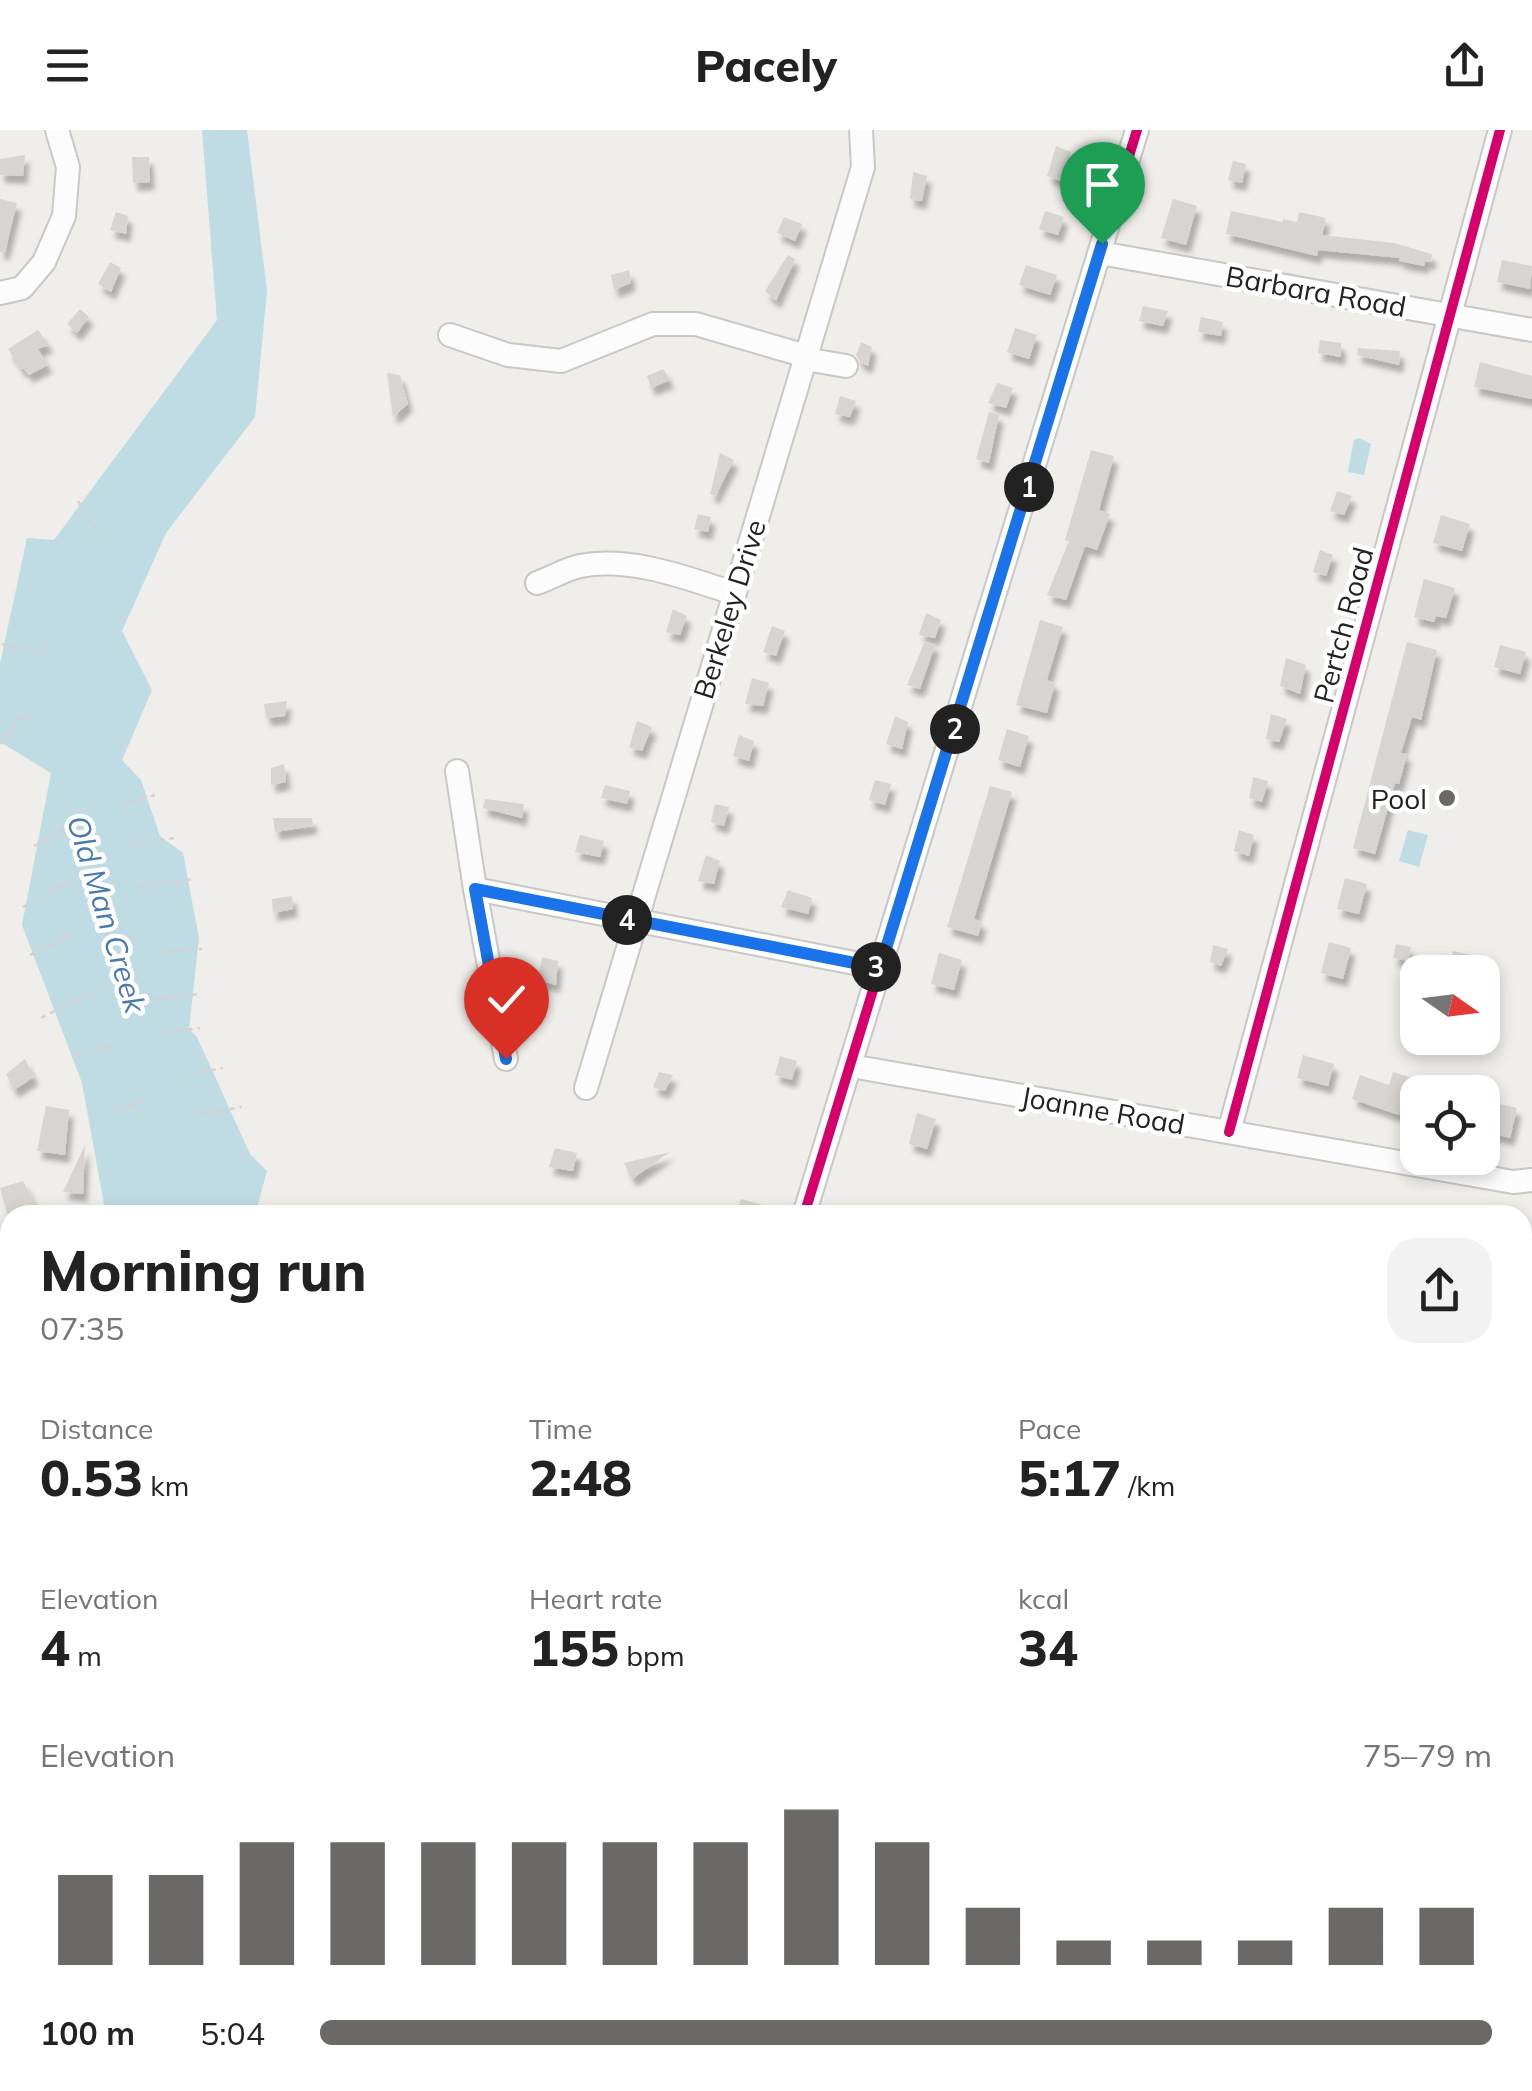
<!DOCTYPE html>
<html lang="en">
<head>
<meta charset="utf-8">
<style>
	:root { --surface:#fff; --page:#f2f2f2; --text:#222; --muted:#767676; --accent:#6a6968 }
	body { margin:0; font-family:Mulish,sans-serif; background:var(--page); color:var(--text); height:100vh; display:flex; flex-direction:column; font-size:38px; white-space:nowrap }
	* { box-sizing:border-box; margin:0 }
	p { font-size:32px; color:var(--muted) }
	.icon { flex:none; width:55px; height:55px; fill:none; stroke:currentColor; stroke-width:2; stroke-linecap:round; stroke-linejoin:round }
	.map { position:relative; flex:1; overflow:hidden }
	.side { position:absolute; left:0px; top:1075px; width:1532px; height:888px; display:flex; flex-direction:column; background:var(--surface); border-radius:30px 30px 0 0; box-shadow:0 5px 15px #0003 }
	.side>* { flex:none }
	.needle { width:65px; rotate:104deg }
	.fabs { position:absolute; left:1400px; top:825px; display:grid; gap:20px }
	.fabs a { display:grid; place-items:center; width:100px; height:100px; border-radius:20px; background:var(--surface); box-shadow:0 5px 15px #0003; font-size:50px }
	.pin { position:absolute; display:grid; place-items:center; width:85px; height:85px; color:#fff; margin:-102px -42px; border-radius:50% 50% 50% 0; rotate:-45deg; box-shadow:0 0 10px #0007 }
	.pin .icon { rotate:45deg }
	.km { position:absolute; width:50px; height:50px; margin:-25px; border-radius:50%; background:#222; color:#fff; font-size:28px; line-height:50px; text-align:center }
	.round { display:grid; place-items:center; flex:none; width:105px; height:105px; border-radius:30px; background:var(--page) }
	.overview { display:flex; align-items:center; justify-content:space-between; height:170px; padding:0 40px }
	h1 { font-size:55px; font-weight:800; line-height:75px }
	.stats { display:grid; grid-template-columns:repeat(3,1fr); gap:15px; height:170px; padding:10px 40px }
	.stats div { display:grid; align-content:center }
	.stats b { font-size:50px; font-weight:800 }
	.stats small { font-size:28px; font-weight:400 }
	.stats p { font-size:28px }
	.chart { height:280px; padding:20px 40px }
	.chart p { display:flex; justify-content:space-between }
	.chart svg { width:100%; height:180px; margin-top:10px; stroke:var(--accent); stroke-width:6 }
	ul { padding:0 40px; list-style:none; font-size:32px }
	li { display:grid; grid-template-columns:160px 120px 1fr; align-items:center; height:75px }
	li i { height:25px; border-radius:12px; background:var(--accent) }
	header { display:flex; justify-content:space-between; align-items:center; height:130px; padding:0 40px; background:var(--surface); font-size:45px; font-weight:800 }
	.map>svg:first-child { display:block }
</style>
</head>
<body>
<header><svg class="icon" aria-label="menu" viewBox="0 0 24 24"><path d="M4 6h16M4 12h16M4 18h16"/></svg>Pacely<svg class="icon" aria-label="share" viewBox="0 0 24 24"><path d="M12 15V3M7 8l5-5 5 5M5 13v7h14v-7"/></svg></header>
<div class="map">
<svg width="1532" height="1961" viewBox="0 0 1532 1961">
	<defs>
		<filter id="shadow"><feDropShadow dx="4.5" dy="8" stdDeviation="2.5" flood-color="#0004"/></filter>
	</defs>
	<rect width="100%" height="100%" fill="#f0eeeb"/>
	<g fill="#bfdbe3">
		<path d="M202,0h45l20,161 -12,126 -89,116 -44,98 30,59 -30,70 19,20 19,56 23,17 16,85 -10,91 8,8 53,117 17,17 -12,44h-149l-24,-132 -60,-158 29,-152 -51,-31v-78l27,-126 27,2 163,-220z"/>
		<path d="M1359,308l12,6 -7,31 -16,-3 6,-32z"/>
		<path d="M1408,700l20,5 -9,32 -20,-6z"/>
		<path d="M10,1225v727l103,1 -30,8h-83v-728z"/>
	</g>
	<g fill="#d7d4d2" filter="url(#shadow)">
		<path d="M1056,16l15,6 -10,29 -14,-5z"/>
		<path d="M25,25l-2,21 -23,-1v-16z"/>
		<path d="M132,27h17l1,25 -17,1z"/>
		<path d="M1233,31l13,3 -4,19 -14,-3z"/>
		<path d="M913,42l14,4 -5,25 -12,-2z"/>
		<path d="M0,69l17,4 -12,49h-5z"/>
		<path d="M1173,69l24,7 -11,39 -25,-7z"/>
		<path d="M1045,81l19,6 -6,18 -19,-6z"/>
		<path d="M1231,81l52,11v-3l14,3 2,-10 27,6 -4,17 72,8 38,11 -1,8 -6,-1 -1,5 -25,-5 1,-3 -82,-8 -1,6 -91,-22z"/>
		<path d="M116,82l12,4 -2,18 -16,-4z"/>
		<path d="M784,87l18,7 -7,17 -18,-8z"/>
		<path d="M788,125l7,4 -19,42 -11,-10z"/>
		<path d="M1502,130l30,6 -2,23 -33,-7z"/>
		<path d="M110,132l11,6 -10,24 -13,-8z"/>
		<path d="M1026,135l31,10 -7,20 -31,-10z"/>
		<path d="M629,140l2,13 -17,7 -3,-15z"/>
		<path d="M1143,176l25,5 -5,15 -24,-5z"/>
		<path d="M80,179l9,8 -12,16 -10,-9z"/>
		<path d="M1201,187l22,5 -2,14 -23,-4z"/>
		<path d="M1015,198l22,7 -8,24 -22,-7z"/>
		<path d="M38,200l11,15 -11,4 10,16 -19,10 -6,-7 -2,1 -13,-20z"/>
		<path d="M1320,210l21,3v14l-23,-4z"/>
		<path d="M861,212l11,5 -4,19 -8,-4 -4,-7z"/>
		<path d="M1358,218l42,3 -1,14 -42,-10z"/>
		<path d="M1480,232l52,14v23l-58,-12z"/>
		<path d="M663,239l7,11 -19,8 -4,-12z"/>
		<path d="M387,243l13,2 8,29 -15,13z"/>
		<path d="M997,253l16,5 -7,20 -18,-5z"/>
		<path d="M840,266l16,5 -6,16 -15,-3z"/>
		<path d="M989,282l10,3 -10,48 -13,-4z"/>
		<path d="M1091,320l23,6 -15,54 11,4 -13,36 -12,-4 -19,54 -19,-5 22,-54 -4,-1z"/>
		<path d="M720,323l14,7 -19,36 -5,-2z"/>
		<path d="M1337,361l15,5 -8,19 -14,-4z"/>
		<path d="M698,384l13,3 -3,15 -14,-3z"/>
		<path d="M1441,385l29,9 -8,27 -29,-8z"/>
		<path d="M1320,420l13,5 -7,21 -13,-4z"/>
		<path d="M1424,449l31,9 -9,30 -10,-2 -2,6 -20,-5z"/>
		<path d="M673,479l14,7 -7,19 -14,-3z"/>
		<path d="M926,483l15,7 -6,18 -16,-3z"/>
		<path d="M1040,490l23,7 -16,53 8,3 -8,30 -31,-8z"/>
		<path d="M772,496l13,5 -9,25 -13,-4z"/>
		<path d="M925,511l10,4 -15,44 -13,-4z"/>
		<path d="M1407,512l30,8 -16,70 -9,-3 -11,36 6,1 -8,30 -4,-1 -20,71 -22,-6z"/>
		<path d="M1500,515l26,7 -6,22 -26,-7z"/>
		<path d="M1286,528l20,7 -6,29 -20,-8z"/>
		<path d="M752,548l17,5 -6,23 -18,-2z"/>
		<path d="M287,571l-2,15 -19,2 -2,-14z"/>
		<path d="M1271,584l16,5 -8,23 -13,-3z"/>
		<path d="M895,586l13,6 -6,27 -16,-5z"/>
		<path d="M637,591l15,6 -10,24 -13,-4z"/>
		<path d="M1007,599l22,7 -9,31 -22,-7z"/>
		<path d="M739,605l15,6 -5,20 -16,-5z"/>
		<path d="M284,634l2,18 -15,3v-17z"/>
		<path d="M1253,647l15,4 -6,21 -13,-4z"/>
		<path d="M875,650l16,4 -6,21 -16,-5z"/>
		<path d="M605,655l25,6 -3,13 -26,-6z"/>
		<path d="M990,656l22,6 -38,127 8,3 -4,14 -31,-9z"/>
		<path d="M485,669l39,5 -2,14 -39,-10z"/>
		<path d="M715,674l14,3 -5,19 -13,-4z"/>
		<path d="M273,688h39l1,8 -38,6z"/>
		<path d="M1239,700l15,5 -5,21 -15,-5z"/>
		<path d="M580,705l24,6 -4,16 -25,-5z"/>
		<path d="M706,725l14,6 -6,23 -16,-3z"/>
		<path d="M1345,748l22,6 -8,30 -22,-5z"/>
		<path d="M788,760l24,8 -4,16 -27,-7z"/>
		<path d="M292,766l1,13 -20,4 -1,-14z"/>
		<path d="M1329,812l22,6 -8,31 -22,-6z"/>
		<path d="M1396,814l15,3 -3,14 -15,-3z"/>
		<path d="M1213,815l15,4 -7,17 -11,-4z"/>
		<path d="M1453,821l22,5 -4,16h-23z"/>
		<path d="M939,823l23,7 -8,30 -23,-6z"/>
		<path d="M542,827l16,4 -2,24 -18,-5z"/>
		<path d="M1303,925l31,9 -6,22 -31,-8z"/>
		<path d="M780,926l17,5 -5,19 -17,-5z"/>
		<path d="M25,929l9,18 -20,13 -8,-16z"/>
		<path d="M659,942l14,3 -8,16 -12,-4z"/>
		<path d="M1393,942l19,6 -13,37 -47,-16 8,-24 29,10z"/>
		<path d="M1496,973l21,5 -7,30 -28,-7 3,-23 10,3z"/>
		<path d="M46,976l23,4 -4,45 -28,-4z"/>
		<path d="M917,983l19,6 -9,30 -18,-5z"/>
		<path d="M85,1015l-2,49 -20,-2z"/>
		<path d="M555,1018l22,5 -4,18 -24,-4z"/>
		<path d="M670,1022l-38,27 -8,-16z"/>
		<path d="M23,1051l14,27 -14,7h-15l-8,-27z"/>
		<path d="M741,1069l43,12v4h-48z"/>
	</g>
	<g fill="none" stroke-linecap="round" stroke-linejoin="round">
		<defs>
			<g id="minor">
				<path d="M1100,123l432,77"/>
				<path d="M0,163l22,-5 22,-26 20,-46 4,-49 -11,-37"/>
				<path d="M450,205l58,20 53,6 92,-37h43l110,32"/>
				<path d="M805,229l41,7"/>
				<path d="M537,453c14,-5 29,-14 43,-17 50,-10 107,12 153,27"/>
				<path d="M457,641l18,118 31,170"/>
				<path d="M475,759l405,79"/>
				<path d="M851,936l662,116 19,-2"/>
				<path d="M586,958l277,-921 -2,-37"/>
				<path d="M1229,1002l271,-1002"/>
				<path d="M804,1085l333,-1085"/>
				<path d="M708,1961l3,-9"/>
				<path d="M1445,1961l3,-9"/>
			</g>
		</defs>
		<use href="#minor" stroke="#c9c8c7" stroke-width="26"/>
		<g stroke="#dccecd" stroke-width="2.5" stroke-dasharray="5 5" stroke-linecap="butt">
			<path d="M78,371l19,30"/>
			<path d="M2,514l41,10 3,-12"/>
			<path d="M0,614l25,-30 5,5"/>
			<path d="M122,676l33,-11"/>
			<path d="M34,716l31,-18"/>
			<path d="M130,716l44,-8"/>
			<path d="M136,756l58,-7"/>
			<path d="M23,777l48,-26"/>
			<path d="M159,822l43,-3"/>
			<path d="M30,825l40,-19"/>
			<path d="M152,869l47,-5"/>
			<path d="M41,888l51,-26"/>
			<path d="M168,902l32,-4"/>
			<path d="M76,926l33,-10"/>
			<path d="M191,944l32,-6"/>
			<path d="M119,981l23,-10"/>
			<path d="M200,984l42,-7"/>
			<path d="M226,1085l1,-3"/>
			<path d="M0,1257l10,8"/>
			<path d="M0,1298l5,1"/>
			<path d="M15,1961l1,-9"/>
		</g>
		<use href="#minor" stroke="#fdfcfc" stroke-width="22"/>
		<defs>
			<g id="cycleway">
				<path d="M1229,1002l271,-1002"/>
				<path d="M804,1085l333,-1085"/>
			</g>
		</defs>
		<use href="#cycleway" stroke="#fff" stroke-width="16"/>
		<use href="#cycleway" stroke="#d6006c" stroke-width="10"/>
	</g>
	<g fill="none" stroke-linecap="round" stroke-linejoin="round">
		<defs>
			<path id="route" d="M506,929l-31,-170 405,79 222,-724"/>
		</defs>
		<use href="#route" stroke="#fff" stroke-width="20"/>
		<use href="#route" stroke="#1a73e8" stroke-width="12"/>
	</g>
	<circle fill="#6a6968" stroke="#fff" stroke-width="4" cx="1447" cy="668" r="10"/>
	<g text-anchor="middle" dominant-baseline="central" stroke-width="9" stroke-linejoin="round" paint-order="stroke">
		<g font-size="28" fill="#222" stroke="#fff">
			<text transform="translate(1316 161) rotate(10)">Barbara Road</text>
			<text transform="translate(729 479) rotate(-73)">Berkeley Drive</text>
			<text transform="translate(1343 495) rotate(-75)">Pertch Road</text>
			<text transform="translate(1103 980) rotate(10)">Joanne Road</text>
		</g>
		<g font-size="28" fill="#222" stroke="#fff" text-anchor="end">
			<text x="1427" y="668">Pool</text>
		</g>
		<g font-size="30" font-style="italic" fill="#4a7aab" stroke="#fff">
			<text transform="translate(107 784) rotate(73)">Old Man Creek</text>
		</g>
	</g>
</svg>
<div class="fabs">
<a><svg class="needle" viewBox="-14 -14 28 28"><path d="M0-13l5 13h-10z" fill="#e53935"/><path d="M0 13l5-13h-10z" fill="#767676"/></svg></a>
<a><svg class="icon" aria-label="locate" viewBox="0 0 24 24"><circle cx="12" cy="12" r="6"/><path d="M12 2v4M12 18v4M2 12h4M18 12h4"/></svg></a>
</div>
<div class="pin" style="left:1102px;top:114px;background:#1e9e55"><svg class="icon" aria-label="arrive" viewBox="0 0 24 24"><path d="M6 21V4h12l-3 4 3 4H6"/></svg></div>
<div class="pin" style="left:506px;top:929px;background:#d93025"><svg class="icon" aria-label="check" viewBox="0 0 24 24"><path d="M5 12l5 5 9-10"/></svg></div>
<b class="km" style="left:1029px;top:357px">1</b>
<b class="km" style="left:955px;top:599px">2</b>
<b class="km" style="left:876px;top:837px">3</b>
<b class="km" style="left:627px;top:790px">4</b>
<section class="side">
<div class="overview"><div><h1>Morning run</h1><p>07:35</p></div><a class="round"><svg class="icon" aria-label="share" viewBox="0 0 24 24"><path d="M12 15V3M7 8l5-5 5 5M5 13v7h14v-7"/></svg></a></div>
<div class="stats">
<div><p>Distance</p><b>0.53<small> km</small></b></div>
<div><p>Time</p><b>2:48</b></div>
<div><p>Pace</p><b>5:17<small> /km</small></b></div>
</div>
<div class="stats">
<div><p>Elevation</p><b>4<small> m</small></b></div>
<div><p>Heart rate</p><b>155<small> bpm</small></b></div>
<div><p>kcal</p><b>34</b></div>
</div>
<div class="chart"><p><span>Elevation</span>75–79 m</p>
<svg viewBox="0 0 160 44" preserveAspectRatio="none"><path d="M5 44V22M15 44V22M25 44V14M35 44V14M45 44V14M55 44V14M65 44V14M75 44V14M85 44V6M95 44V14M105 44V30M115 44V38M125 44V38M135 44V38M145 44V30M155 44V30"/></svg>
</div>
<ul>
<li><b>100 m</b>5:04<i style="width:100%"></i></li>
</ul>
</section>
</div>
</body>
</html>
